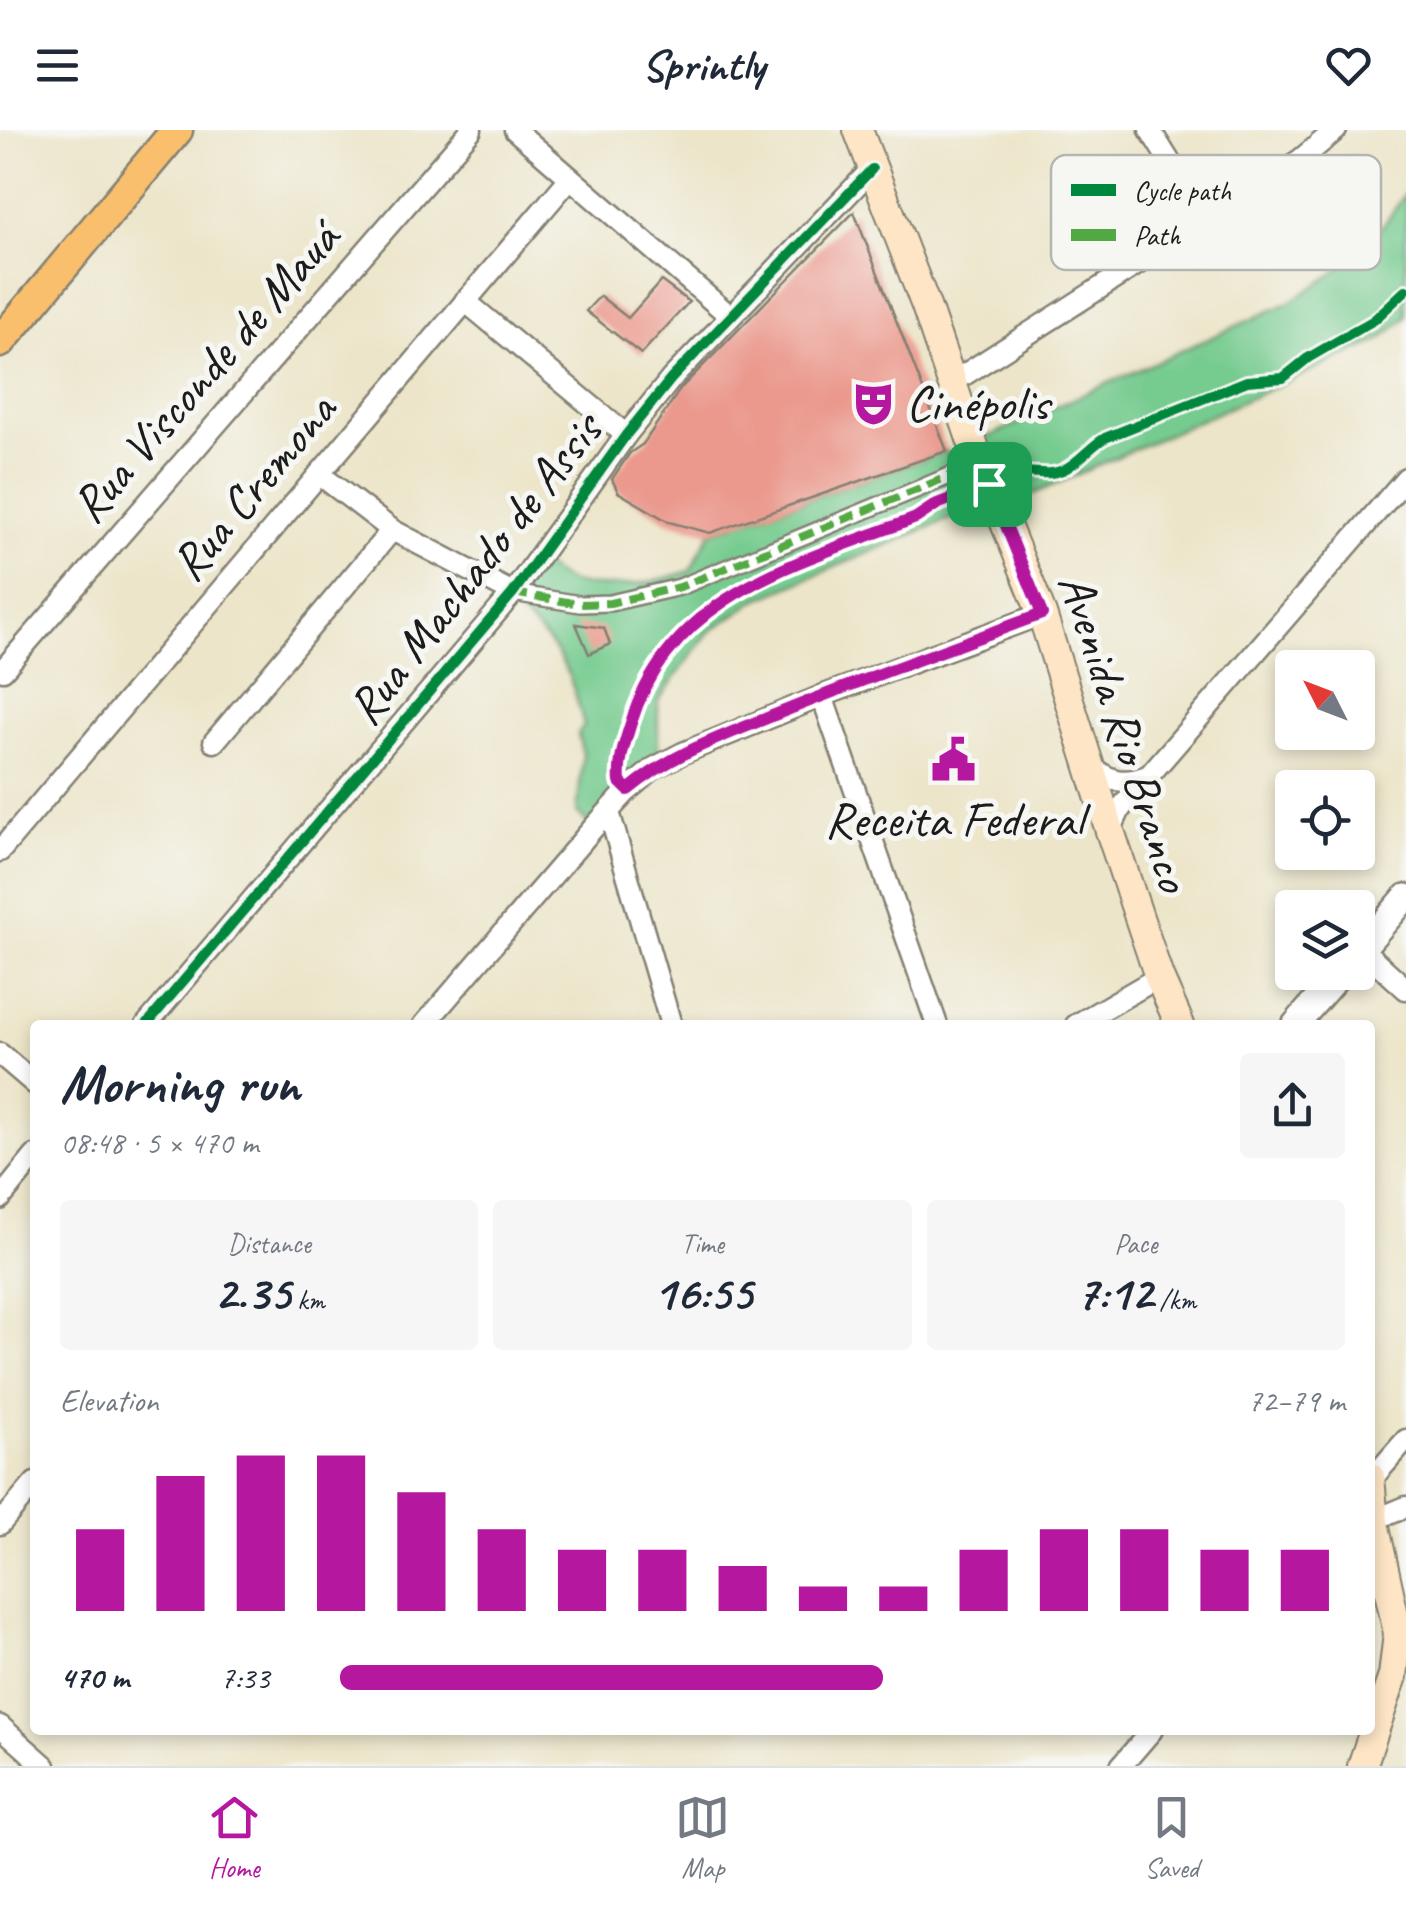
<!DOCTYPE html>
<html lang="en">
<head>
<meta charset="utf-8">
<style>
	:root { --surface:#fff; --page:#f6f6f7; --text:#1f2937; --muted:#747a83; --line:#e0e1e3; --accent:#b5179e }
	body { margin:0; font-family:Caveat,sans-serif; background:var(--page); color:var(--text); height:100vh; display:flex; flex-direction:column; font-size:38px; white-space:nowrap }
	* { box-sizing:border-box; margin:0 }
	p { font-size:32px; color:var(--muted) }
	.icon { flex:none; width:55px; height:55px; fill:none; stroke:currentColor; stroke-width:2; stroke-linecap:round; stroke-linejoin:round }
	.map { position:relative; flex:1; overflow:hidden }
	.side { position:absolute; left:30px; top:890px; width:1345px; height:715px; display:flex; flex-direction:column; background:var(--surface); border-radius:10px; box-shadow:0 5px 15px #0003 }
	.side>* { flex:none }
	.needle { width:65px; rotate:312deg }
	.buttons { position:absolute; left:1275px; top:520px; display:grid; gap:20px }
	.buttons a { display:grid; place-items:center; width:100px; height:100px; border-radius:10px; background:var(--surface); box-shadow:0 5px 15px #0003; font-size:50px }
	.pin { position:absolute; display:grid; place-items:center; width:85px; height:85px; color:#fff; margin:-42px; border-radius:20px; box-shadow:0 5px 15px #0006 }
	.round { display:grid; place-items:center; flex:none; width:105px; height:105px; border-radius:10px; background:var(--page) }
	.summary { display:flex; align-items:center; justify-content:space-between; height:170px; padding:0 30px }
	h1 { font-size:55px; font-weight:700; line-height:75px }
	.metrics { display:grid; grid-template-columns:repeat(3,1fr); gap:15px; height:170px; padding:10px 30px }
	.metrics div { display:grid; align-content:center; border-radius:10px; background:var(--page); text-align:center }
	.metrics b { font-size:50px; font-weight:700 }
	.metrics small { font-size:28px; font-weight:400 }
	.metrics p { font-size:28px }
	.chart { height:280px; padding:20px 30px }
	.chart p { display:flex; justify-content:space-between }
	.chart svg { width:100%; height:180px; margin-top:10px; stroke:var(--accent); stroke-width:6 }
	ul { padding:0 30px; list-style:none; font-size:32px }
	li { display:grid; grid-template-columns:160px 120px 1fr; align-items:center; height:75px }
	li i { height:25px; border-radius:12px; background:var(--accent) }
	header { display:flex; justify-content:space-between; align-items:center; height:130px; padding:0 30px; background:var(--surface); font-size:45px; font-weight:700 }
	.tab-bar { display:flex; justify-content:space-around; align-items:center; height:140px; border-top:2px solid var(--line); background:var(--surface); font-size:28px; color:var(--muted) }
	.tab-bar a { display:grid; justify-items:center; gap:5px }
	.tab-bar .on { color:var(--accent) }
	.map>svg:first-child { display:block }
</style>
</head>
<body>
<header><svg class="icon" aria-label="menu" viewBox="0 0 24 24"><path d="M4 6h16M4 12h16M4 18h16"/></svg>Sprintly<svg class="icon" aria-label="heart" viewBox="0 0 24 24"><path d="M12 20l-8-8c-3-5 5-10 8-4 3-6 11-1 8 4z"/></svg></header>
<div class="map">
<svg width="1406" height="1636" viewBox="0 0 1406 1636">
	<rect width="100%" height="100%" fill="#f6f6f2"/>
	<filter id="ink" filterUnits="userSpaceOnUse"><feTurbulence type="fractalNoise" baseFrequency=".01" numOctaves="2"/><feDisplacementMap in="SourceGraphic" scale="20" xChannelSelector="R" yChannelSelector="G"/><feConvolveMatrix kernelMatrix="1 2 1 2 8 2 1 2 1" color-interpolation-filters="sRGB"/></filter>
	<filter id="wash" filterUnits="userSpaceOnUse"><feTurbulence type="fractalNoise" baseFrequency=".0048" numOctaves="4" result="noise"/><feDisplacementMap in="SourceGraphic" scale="40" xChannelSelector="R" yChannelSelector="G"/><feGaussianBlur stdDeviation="2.25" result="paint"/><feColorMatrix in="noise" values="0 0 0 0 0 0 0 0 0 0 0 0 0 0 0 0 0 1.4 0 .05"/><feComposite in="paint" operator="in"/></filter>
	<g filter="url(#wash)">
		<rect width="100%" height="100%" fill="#ece5c9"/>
		<g fill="#76cb8f" stroke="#497456" stroke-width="2.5">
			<path d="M1406,62v126l-27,23 -373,165 -25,-66 303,-135c56,-32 88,-58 122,-113z"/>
			<path d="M947,321l21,60 -212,89 -48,33 -50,68v61l-65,66 -16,-15 6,-58 -5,-21 6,-8c-15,-61 -25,-82 -76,-121l31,-43c10,7 22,18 33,21 38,8 83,0 118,-12l20,-38z"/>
		</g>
		<g id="blocks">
			<g fill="#eb998d">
				<path d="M854,82l93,239 -237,82 -41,-11 -51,-30 -6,-13 18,-26 13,-9 38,-56z"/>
				<path d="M661,151l28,21 -48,52 -55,-43 14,-15 28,22z"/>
				<path d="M576,494l28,4 6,16 -21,10z"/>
			</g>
		</g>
	</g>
	<g filter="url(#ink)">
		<use href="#blocks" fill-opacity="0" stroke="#848072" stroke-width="2.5"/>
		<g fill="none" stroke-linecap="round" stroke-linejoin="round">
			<defs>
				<path id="pedestrian" d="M513,463l67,11 30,-1 70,-16 301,-124"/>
				<g id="minor">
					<path d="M515,0l215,186"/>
					<path d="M1150,0l56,90"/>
					<path d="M465,171l161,134"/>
					<path d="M953,252l347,-222 36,-30"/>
					<path d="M319,344l73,56 121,63"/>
					<path d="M3,540l468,-540"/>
					<path d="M822,566l115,329"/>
					<path d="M214,612l178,-212"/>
					<path d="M1088,633c20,19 35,22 60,13"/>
					<path d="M609,682l62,213"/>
					<path d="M1110,701l10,-22 286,-331"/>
					<path d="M0,721l570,-673"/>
					<path d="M1362,819l44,40"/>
					<path d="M146,895l367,-432 113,-158 45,-56 201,-210"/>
					<path d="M424,895l171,-199 33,-36 26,-22 29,-15 139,-57 220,-82"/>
					<path d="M1076,895l83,-48"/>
					<path d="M0,924l35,30"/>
					<path d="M0,1069l35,-43"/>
					<path d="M1370,1351l36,-41"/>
					<path d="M1389,1384l17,-7"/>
					<path d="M0,1394l35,-41"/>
					<path d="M0,1596l45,40"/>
					<path d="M1121,1636l31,-36"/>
				</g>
				<g id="tertiary">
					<path d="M1358,823l48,-56"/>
					<path d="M1295,895l46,-53"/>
				</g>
				<g id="secondary">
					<path d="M858,0l68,176 45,133 71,175 68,217 49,146 21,48"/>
					<path d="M1362,1636l31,-90 5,-43 -24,-110 -4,-46"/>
				</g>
				<path id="primary" d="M0,212l177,-212"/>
			</defs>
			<use href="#pedestrian" stroke="#848072" stroke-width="20"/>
			<use href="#minor" stroke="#848072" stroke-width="25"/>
			<use href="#tertiary" stroke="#848072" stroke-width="30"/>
			<use href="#secondary" stroke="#848072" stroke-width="32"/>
			<use href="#primary" stroke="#848072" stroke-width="35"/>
			<use href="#pedestrian" stroke="#fff" stroke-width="15"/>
			<use href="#minor" stroke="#fff" stroke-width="20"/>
			<use href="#tertiary" stroke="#fff" stroke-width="25"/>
			<use href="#secondary" stroke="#fde5c5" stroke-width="28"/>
			<use href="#primary" stroke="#f9bf6d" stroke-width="30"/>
			<path stroke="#52a943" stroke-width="8" stroke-dasharray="15 8" stroke-linecap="butt" d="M513,463l67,11 30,-1 70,-16 301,-124"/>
			<defs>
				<g id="cycleway">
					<path d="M628,660l-8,-8 -1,-10c30,-172 146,-195 287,-250 13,-5 21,-13 33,-19 20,-10 57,-25 79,-30 15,-3 29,4 45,-3 16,-7 26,-23 42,-32l142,-57 36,-3 25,-20 66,-38 32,-30"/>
					<path d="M146,895l367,-432 113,-158 45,-56 201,-210"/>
				</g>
			</defs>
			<use href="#cycleway" stroke="#f6f6f2" stroke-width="16"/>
			<use href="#cycleway" stroke="#00873e" stroke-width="10"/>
		</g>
	</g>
	<g fill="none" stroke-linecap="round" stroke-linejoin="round" filter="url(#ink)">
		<defs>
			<path id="route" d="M989,354l53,130c-88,33 -178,64 -265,100 -53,22 -105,39 -149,76l-8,-8c-2,-21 5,-40 11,-59 40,-131 171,-161 285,-205l21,-14z"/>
		</defs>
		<use href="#route" stroke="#fff" stroke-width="20"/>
		<use href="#route" stroke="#b5179e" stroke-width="12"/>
	</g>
	<defs>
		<symbol id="theatre-bare" viewBox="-9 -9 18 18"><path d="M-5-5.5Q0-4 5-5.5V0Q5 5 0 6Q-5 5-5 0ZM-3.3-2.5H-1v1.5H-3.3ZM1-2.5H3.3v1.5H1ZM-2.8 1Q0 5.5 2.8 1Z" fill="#b5179e" stroke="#f6f6f2" stroke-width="2.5" paint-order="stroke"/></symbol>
		<symbol id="civic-bare" viewBox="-9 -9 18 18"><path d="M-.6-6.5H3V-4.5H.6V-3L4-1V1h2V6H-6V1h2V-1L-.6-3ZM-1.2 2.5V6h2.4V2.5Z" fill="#b5179e" stroke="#f6f6f2" stroke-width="2.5" paint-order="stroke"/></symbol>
	</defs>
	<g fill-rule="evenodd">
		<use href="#theatre-bare" x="842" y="242" width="63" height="63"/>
		<use href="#civic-bare" x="922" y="598" width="63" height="63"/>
	</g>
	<g text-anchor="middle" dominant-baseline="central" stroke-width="10" stroke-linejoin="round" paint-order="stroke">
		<g font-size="50" fill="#1c1c1c" stroke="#f6f6f2">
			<text transform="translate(205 242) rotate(-49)">Rua Visconde de Mauá</text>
			<text transform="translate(253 357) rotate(-50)">Rua Cremona</text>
			<text transform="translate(474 439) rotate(-52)">Rua Machado de Assis</text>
			<text transform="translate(1125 602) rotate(72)">Avenida Rio Branco</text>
		</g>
		<g font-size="50" fill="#1c1c1c" stroke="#f6f6f2" text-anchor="start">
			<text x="906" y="273">Cinépolis</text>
			<text x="954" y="689" text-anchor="middle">Receita Federal</text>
		</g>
	</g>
	<rect x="1051" y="25" width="330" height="115" rx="15" fill="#f6f6f2" stroke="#b5b5b2" stroke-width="2.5"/>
	<rect x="1071" y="54" width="45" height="12" fill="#00873e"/>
	<rect x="1071" y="99" width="45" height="12" fill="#52a943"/>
	<g font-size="28" fill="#1c1c1c">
		<text x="1134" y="70">Cycle path</text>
		<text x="1134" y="115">Path</text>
	</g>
</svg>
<div class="buttons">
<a><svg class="needle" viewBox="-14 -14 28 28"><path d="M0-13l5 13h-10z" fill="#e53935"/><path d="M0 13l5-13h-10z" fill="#747a83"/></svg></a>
<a><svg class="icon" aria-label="locate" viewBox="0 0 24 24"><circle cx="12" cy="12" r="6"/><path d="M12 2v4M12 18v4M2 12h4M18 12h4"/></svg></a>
<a><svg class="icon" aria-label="layers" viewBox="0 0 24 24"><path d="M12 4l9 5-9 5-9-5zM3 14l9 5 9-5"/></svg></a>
</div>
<div class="pin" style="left:989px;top:354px;background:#1e9e55"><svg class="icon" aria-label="arrive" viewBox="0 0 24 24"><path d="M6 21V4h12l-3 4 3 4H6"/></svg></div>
<section class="side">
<div class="summary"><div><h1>Morning run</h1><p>08:48 · 5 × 470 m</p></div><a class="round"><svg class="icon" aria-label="share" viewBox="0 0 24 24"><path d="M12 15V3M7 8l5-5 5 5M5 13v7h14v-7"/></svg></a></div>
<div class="metrics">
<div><p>Distance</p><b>2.35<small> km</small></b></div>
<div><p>Time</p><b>16:55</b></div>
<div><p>Pace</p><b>7:12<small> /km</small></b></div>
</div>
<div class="chart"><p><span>Elevation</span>72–79 m</p>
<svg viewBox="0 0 160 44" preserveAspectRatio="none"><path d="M5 44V24M15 44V11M25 44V6M35 44V6M45 44V15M55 44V24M65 44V29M75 44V29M85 44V33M95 44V38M105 44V38M115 44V29M125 44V24M135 44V24M145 44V29M155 44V29"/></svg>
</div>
<ul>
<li><b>470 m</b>7:33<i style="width:54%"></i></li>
</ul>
</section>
</div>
<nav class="tab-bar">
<a class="on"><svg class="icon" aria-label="home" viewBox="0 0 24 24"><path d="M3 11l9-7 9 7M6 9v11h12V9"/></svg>Home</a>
<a><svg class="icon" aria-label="map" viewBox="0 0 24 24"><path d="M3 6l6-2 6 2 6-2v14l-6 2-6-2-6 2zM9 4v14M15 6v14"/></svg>Map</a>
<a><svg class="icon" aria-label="saved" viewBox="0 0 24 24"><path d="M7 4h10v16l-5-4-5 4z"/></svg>Saved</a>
</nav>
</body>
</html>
